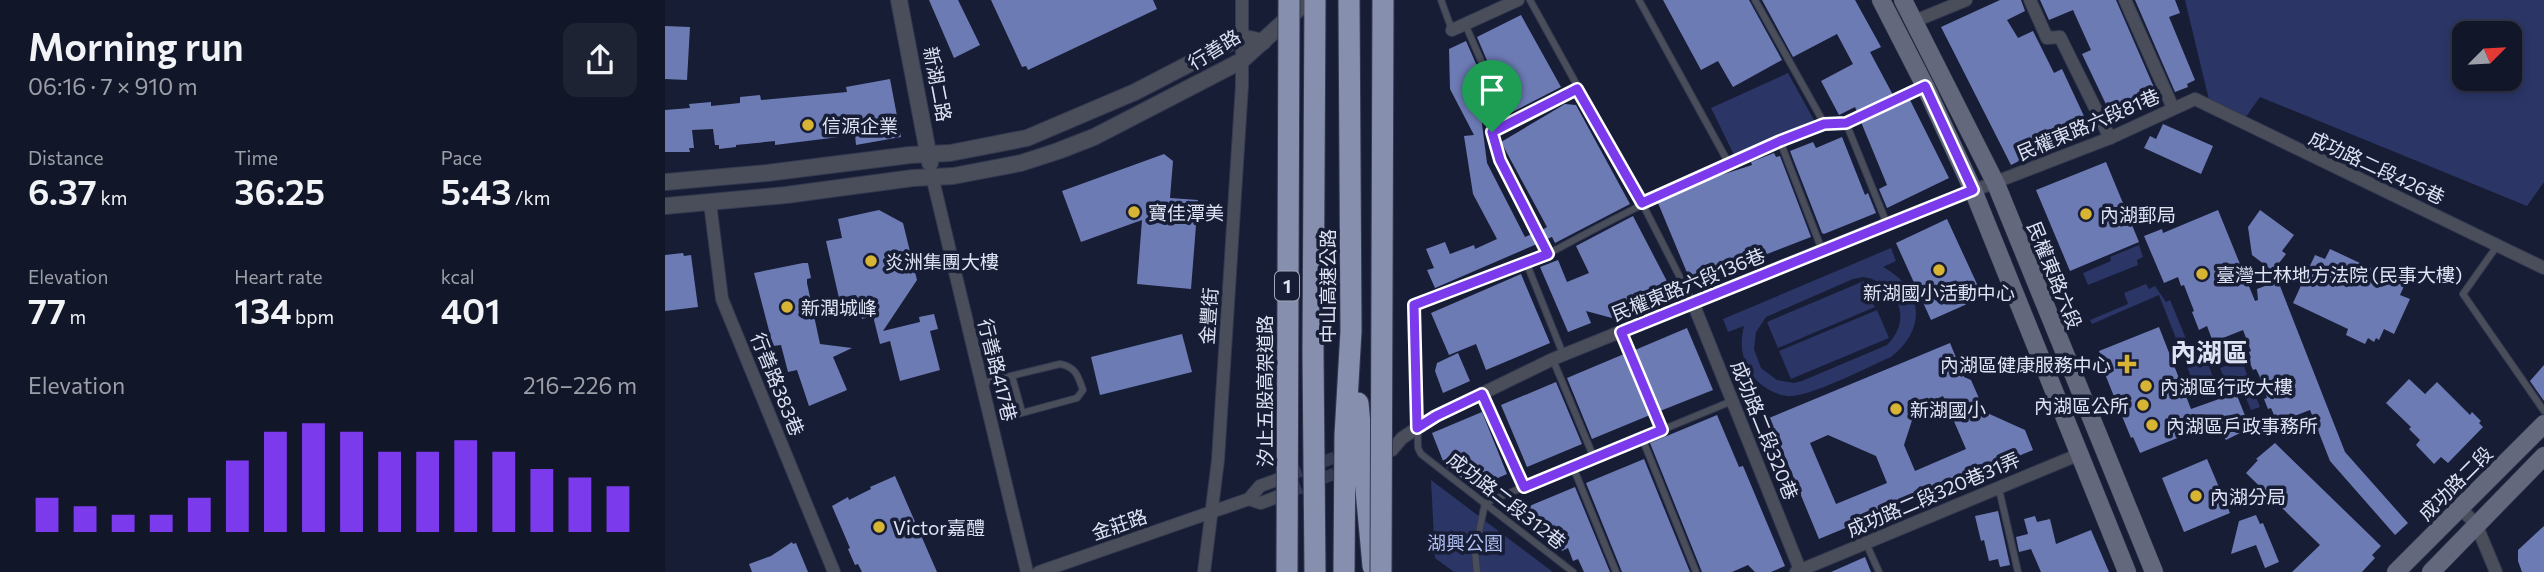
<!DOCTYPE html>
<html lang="en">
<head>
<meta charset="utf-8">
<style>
	:root { --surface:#111628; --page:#1e2334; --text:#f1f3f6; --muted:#9c9fa8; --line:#303545; --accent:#7c3aed }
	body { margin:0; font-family:Commissioner,"Noto Sans TC",sans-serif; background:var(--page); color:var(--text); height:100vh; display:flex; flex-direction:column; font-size:26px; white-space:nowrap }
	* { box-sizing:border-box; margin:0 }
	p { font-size:23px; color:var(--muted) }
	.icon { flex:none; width:38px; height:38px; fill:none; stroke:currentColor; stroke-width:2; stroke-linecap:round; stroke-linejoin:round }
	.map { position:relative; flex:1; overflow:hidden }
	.sheet { display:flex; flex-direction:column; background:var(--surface); width:665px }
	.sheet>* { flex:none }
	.needle { width:46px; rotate:66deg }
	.controls { position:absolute; left:1787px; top:21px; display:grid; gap:14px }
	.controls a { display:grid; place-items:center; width:70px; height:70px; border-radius:14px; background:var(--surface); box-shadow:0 4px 10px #0003,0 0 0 2px var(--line); font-size:35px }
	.pin { position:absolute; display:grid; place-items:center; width:60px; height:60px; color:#fff; margin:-72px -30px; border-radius:50% 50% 50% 0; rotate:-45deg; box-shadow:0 0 7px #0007 }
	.pin .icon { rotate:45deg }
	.round { display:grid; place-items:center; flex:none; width:74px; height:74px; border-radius:14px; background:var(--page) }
	.headline { display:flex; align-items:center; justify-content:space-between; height:119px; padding:0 28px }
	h1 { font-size:38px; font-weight:600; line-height:52px }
	.stats { display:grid; grid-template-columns:repeat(3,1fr); gap:10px; height:119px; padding:7px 28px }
	.stats div { display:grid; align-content:center }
	.stats b { font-size:35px; font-weight:600 }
	.stats small { font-size:19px; font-weight:400 }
	.stats p { font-size:19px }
	.chart { height:196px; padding:14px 28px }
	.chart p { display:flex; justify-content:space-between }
	.chart svg { width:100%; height:126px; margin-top:7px; stroke:var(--accent); stroke-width:6 }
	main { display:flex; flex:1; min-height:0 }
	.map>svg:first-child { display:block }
</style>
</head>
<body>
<main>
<section class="sheet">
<div class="headline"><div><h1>Morning run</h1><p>06:16 · 7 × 910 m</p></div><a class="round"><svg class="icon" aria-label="share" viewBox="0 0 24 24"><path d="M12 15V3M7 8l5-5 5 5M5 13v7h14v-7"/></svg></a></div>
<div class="stats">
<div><p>Distance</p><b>6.37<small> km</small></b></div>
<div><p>Time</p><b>36:25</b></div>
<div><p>Pace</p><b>5:43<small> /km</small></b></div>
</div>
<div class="stats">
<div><p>Elevation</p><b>77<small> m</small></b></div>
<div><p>Heart rate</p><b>134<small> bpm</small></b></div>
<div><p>kcal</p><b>401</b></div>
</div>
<div class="chart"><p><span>Elevation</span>216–226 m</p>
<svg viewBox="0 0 160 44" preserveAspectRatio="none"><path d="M5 44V32M15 44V35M25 44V38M35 44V38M45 44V32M55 44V19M65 44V9M75 44V6M85 44V9M95 44V16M105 44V16M115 44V12M125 44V16M135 44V22M145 44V25M155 44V28"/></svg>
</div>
</section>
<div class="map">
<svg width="1879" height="572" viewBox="0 0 1879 572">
	<rect width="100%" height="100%" fill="#171d35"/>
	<g fill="#2b3566" fill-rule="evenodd">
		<path d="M1520,0h359v182l-17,24 -267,-109 -17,24 -34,-21zM1799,33h45v46h-45z"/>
		<path d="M1123,73l27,49 -81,33 -23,-47z"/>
		<path d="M1474,245l4,12 -6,3 1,5 -50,20 -5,-12 28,-12 -1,-4z"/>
		<path d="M1226,248l5,13 -13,6c41,22 44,62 8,90 -23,10 -79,39 -101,39 -15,0 -32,-11 -40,-24 -9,-16 -10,-29 -6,-46l-16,6 -5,-13zM1198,277c34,5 51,42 24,68l-85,36 -8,2 -17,-3 -16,-12 -7,-19 2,-17 10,-15 87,-38z"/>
		<path d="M1199,281l11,26 -97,41 -11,-26z"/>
		<path d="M1481,284l3,5 6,-3 11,16 4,-2 26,63 10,-4 10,25 -19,8 -38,-97 -67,29 -2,-4 38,-16 -4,-11z"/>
		<path d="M1212,310l12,28 -98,41 -12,-28z"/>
		<path d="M1576,359l19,48 -9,3 -9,-21 -17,-8 -5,-13z"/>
		<path d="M766,480l122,92h-99l-19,-14z"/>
	</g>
	<g fill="#6d7bb5" fill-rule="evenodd">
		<path d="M264,0h29l22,45 -26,13z"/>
		<path d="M326,0h162l4,9 -129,61 -2,-4 -4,1z"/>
		<path d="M998,0h86l33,60 -49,27 -15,-26 -17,9z"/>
		<path d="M1097,0h93l26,47 -11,5 23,43 -36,17 -2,-5 -16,8 -18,-34 32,-17 -16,-30 -44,23z"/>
		<path d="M1335,0h21l4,11 -18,9 11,18 15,-7 21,42 8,-4 28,60 -21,10 -4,-9 -38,20 2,6 -18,9 -70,-138z"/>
		<path d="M1375,0h76l43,99 -46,20 -31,-65 9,-4 -18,-40 -24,10z"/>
		<path d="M1470,0h40l5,13 -11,4 26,63 -8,4 1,3 -13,5z"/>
		<path d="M856,15l40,72 -72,37 -9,-16 7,55 38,74 7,-3 5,10 -102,44 -8,-18 7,-2 -8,-19 19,-7 5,12 24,-9 1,4 22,-10 -24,-45 -9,-58 10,-1 -24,-46 -1,-40 17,-8 15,34 8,2 2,-7 -14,-33z"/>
		<path d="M0,26l25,1 -3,53 -22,-1z"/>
		<path d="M225,79l11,58 -45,8 -1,-10 -80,10v-4l-39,4v2l-17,2v-4h-4l-2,-16 -21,1 2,18h-5l1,4h-25v-42l25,-2 -1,-4 22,-2v4l29,-3v-6l20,-2 1,5 86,-8 -1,-5z"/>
		<path d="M1245,100l39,78 -62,30 -8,-19 8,-4 -26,-63z"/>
		<path d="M900,104l11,1 54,99 -75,39 -3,-6 -5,2 -5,-9 5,-3 -46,-85z"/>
		<path d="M1498,124l50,22 -12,28 -57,-26 6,-12 6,3z"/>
		<path d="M1177,137l23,58 3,-2 8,20 -52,21 -2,-1 -32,-82 23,-9 3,6z"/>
		<path d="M1109,153l2,4 4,-1 31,81 -108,42 -15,-4 -30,-72 51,-24 43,-14 -1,-3z"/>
		<path d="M499,154l9,7 -3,37 28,2 -7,89 -54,-5 5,-64 -61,22 -19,-51z"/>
		<path d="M1441,162l33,80 -69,29 -34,-81z"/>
		<path d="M214,210l24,13 14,57 -34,51 37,-9 -1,-5 15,-3 4,15 -8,2 10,39 -40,11 -10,-40 -10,3 -7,-28 -11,3 -6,-24 -17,3 -13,-57 16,-3 -4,-19z"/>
		<path d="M1553,210l37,91 3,-1 -1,-11 21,-8 67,171 63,71 -13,12 -65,-74 -20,-51 -31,12 -3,-8 -2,1 -3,-7 -3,1 -4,-10 3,-1 -8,-23 -3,-6 -3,1 -5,-11 3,-1 -2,-6 2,-1 -8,-21 -30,12 -6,-16 -8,4 -7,-18 2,-1 -10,-26 -3,1 -3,-9 -14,6 -20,-47 18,-7 1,4z"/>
		<path d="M1595,210l34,25 -12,16 4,3 -13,17 -21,-16 -4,-28z"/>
		<path d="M968,216l38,73 -59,29 -26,-7 5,12 -23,9 -28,-65 18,-7 9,22 22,-9 -13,-27z"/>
		<path d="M1282,219l36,78 -52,23 -35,-77z"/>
		<path d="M1665,249l75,35 -5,11 10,4 -16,35 -10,-5 -5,11 -3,-2 -2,4 -6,-4 -3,6 -19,-9 2,-6 -55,-26 22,-48 10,4z"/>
		<path d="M18,253l1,3 7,-1 7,52 -33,4v-56z"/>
		<path d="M138,263h5l3,15 -4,1v4l13,61 32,4 -19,9 14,33 -38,16 -12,-36 -9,2 -7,-27 -8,1 -19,-73z"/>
		<path d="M856,274l29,69 -64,27 -10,-26 -27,11 -18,-42z"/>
		<path d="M1494,327l32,82 45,-16 14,35 -24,12 -11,-17 -75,30 -7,-16 -2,1 -14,-34 -14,-35 3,-1 -7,-17z"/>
		<path d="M1022,328l26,62 -53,21 -25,-61z"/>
		<path d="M517,334l10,38 -92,23 -9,-38z"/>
		<path d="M1285,343l14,34 7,3 14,32 40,18 8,20 -214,89 -50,-121zM1278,396l23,53 -51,22 -11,-26 12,-37zM1163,435l48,21 11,27 -51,21 -26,-61z"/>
		<path d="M793,353l12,28 -27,12 -8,-22 2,-8z"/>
		<path d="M959,354l26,61 -58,24 -25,-61z"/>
		<path d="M1879,365v36l-14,-20z"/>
		<path d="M1744,379l16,15 12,-12 33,33 2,-3 9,9 -2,2 4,4 -35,36 -7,-6 -7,7 -18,-19 4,-5 -11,-11 2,-2 -25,-24z"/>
		<path d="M891,382l26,62 -55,23 -26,-62z"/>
		<path d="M817,412l25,62 -23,10 -4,-8 -13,6 -22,-16 -13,-33z"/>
		<path d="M1052,415l22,52 4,-1 42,100 -14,6h-16l-7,-7 -16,7h-30l-52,-129z"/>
		<path d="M1610,443l106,103 -9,9 3,3 -13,14h-70l28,-27 -74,-72 12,-13 -2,-1z"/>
		<path d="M979,459l46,113h-68l-36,-89z"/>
		<path d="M1542,459l23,54 -46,19 -22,-54z"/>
		<path d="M230,476l42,96h-75l-4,-8 -3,1 -7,-16 2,-1 -18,-42 16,-9 1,3 22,-11 -1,-2z"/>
		<path d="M910,487l35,85h-26l-6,-13 -5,2 -5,-13 -6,3 -7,-15 -10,4 -5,-13 -9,4 -9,-22z"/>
		<path d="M1333,511l12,54 -10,2 -2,-8 -9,2 -5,-21 -3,1 -6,-25z"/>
		<path d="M1591,515l4,9 3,-1 16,39 -14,6 -9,-23 -25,9 8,-33z"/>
		<path d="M1370,516l2,6 13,-3 6,25 35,-14 18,42h-68l-10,-23 -12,3 -3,-15 12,-3 -4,-15z"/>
		<path d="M1879,526v46h-22l-4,-11v-11z"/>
		<path d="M127,542l1,2 3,-1 12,29h-56l-3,-8 22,-8z"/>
		<path d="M1200,557l6,15h-40z"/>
	</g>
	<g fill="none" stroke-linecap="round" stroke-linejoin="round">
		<g stroke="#353b52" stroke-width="12" stroke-dasharray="12 6" stroke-linecap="butt">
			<path d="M625,475l58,-23"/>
			<path d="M625,492l58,-24"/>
		</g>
		<defs>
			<g id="service">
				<path d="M776,0l11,30"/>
				<path d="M865,0l112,203 51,100"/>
				<path d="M974,0l89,162"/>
				<path d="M1090,0l69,123h22l79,-36"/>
				<path d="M800,24l21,48"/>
				<path d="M912,89l-85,43 8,28 48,94c90,-49 180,-93 276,-131"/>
				<path d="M1181,123l41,101"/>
				<path d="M1115,141l42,109"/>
				<path d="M1832,246l-34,48 81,117"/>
				<path d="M883,254l-134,51 4,143 3,6 152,118"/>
				<path d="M861,262l37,92"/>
				<path d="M956,332l41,98"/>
				<path d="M888,360l41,98"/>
				<path d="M347,376l10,36"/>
				<path d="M317,383l78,-19c16,3 18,12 23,26l-6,8 -70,19"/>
				<path d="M817,394l42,93"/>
				<path d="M977,438l54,134"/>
				<path d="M908,467l43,105"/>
				<path d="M1334,489l19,83"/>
				<path d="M1201,543l13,29"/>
				<path d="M812,572l-2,-20 10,-49 247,-102"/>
			</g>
			<g id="minor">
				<path d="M1365,0l17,38 13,-1 50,101"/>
				<path d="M1460,0l48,108"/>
				<path d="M1250,21l51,-21"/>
				<path d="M787,30l66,-30"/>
				<path d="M267,176l95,396"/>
				<path d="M45,203l12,96 112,273"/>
				<path d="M1028,303l108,269"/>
				<path d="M714,455l13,-5 10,-12 34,-22 117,-57 334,-135 223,-86 85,-39 349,169"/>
				<path d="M584,499l12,4 29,-11"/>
				<path d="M1795,508l16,16 20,48"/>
				<path d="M374,572l210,-73 11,-13 30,-11"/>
				<path d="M539,572l14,-112 24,-375v-85"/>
				<path d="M1131,572l284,-118"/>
			</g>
			<g id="tertiary">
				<path d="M234,0l31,163"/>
				<path d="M0,182l102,-9 143,-18 40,-2 77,-15 108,-46 106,-55 22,5"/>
				<path d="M0,206l121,-11 127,-17 40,-2 68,-13 37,-12 36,-14 147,-76 67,-61"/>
			</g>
			<g id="secondary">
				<path d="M1216,0l44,86 48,104 154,382"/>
				<path d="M1238,0l93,184 158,388"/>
				<path d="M1731,572l148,-148"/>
				<path d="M1766,572l113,-116"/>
			</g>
			<g id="motorway">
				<path d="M650,0l-2,353 2,219"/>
				<path d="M693,403l15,163"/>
				<path d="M679,572l1,-137 6,-104 -2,-331"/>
			</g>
		</defs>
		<use href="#service" stroke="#333950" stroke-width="8"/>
		<use href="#minor" stroke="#333950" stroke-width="14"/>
		<use href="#tertiary" stroke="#333950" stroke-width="18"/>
		<use href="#secondary" stroke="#333950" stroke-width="19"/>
		<use href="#motorway" stroke="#333950" stroke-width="23"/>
		<use href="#service" stroke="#4a4e5a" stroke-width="6"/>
		<use href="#minor" stroke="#4a4e5a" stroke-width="12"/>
		<use href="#tertiary" stroke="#4a4e5a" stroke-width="16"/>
		<use href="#secondary" stroke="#63687c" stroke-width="18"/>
		<use href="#motorway" stroke="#878fae" stroke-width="21"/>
		<defs>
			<g id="motorway-bridge">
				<path d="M622,572l2,-572"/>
				<path d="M716,572l2,-572"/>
			</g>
		</defs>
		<use href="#motorway-bridge" stroke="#333950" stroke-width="23" stroke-linecap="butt"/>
		<use href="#motorway-bridge" stroke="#878fae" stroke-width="21"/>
	</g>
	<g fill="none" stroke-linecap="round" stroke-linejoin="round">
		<defs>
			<path id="route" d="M1260,86l48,104 -352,142 41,98 -138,57 -42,-93 -46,22 -19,12 -3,-123 134,-51 -48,-94 -8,-28 85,-43 65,114 138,-62 44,-17 22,-1z"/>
		</defs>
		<use href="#route" stroke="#fff" stroke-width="14"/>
		<use href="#route" stroke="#7c3aed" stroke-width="9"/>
	</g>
	<g fill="#d8b434" stroke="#171d35" stroke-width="2.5">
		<circle cx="143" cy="125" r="7"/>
		<circle cx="469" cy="212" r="7"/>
		<circle cx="1421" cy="214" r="7"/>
		<circle cx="206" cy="261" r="7"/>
		<circle cx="1274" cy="270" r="7"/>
		<circle cx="1537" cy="274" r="7"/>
		<circle cx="122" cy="307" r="7"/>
		<path d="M1458.5 353.5h7v7h7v7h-7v7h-7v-7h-7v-7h7z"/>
		<circle cx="1481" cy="386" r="7"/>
		<circle cx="1478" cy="405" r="7"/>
		<circle cx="1231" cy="409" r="7"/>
		<circle cx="1487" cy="425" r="7"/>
		<circle cx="1531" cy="496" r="7"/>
		<circle cx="214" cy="527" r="7"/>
	</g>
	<g text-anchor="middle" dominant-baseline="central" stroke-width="7" stroke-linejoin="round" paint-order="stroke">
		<rect fill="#171d35" stroke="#a2a8bb" stroke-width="2" x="610" y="271.5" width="24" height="29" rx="5"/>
		<g font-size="18" font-weight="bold" fill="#dee3f4">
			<text x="622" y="286">1</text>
		</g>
		<g font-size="19" fill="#dee3f4" stroke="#171d35">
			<text transform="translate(549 49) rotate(-32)">行善路</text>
			<text transform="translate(273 84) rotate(79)">新湖二路</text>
			<text transform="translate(1423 124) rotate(-23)">民權東路六段81巷</text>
			<text transform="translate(1712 167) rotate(25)">成功路二段426巷</text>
			<text transform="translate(1390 275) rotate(68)">民權東路六段</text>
			<text transform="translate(1023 284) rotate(-22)">民權東路六段136巷</text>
			<text transform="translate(662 286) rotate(-90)">中山高速公路</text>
			<text transform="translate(543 316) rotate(-86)">金豐街</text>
			<text transform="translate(333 370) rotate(76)">行善路417巷</text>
			<text transform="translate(113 384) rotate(68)">行善路383巷</text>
			<text transform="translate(599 391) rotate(-90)">汐止五股高架道路</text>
			<text transform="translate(1100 430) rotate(68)">成功路二段320巷</text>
			<text transform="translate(1790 483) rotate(-45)">成功路二段</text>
			<text transform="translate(1268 494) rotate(-23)">成功路二段320巷31弄</text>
			<text transform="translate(842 500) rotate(38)">成功路二段312巷</text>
			<text transform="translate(454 524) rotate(-19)">金莊路</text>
		</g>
		<g font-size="19" fill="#dee3f4" stroke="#171d35" text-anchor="start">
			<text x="157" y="125">信源企業</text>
			<text x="483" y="212">寶佳潭美</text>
			<text x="1435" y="214">內湖郵局</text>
			<text x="220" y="261">炎洲集團大樓</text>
			<text x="1551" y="274">臺灣士林地方法院 (民事大樓)</text>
			<text x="1274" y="292" text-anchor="middle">新湖國小活動中心</text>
			<text x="136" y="307">新潤城峰</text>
			<text x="1446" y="364" text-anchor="end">內湖區健康服務中心</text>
			<text x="1495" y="386">內湖區行政大樓</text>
			<text x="1464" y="405" text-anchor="end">內湖區公所</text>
			<text x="1245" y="409">新湖國小</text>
			<text x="1501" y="425">內湖區戶政事務所</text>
			<text x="1545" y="496">內湖分局</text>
			<text x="228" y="527">Victor嘉醴</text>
		</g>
		<g font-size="19" fill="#b0bef0" stroke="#171d35">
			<text x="800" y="542">湖興公園</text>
		</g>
		<g font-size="26" font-weight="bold" fill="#dee3f4" stroke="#171d35">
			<text x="1544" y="351">內湖區</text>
		</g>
	</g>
</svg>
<div class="controls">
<a><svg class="needle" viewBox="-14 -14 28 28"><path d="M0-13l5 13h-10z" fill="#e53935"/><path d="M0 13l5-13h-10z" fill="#9c9fa8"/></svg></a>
</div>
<div class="pin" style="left:827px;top:132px;background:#1e9e55"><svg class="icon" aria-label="arrive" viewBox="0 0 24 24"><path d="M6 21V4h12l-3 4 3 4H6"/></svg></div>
</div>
</main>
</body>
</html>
